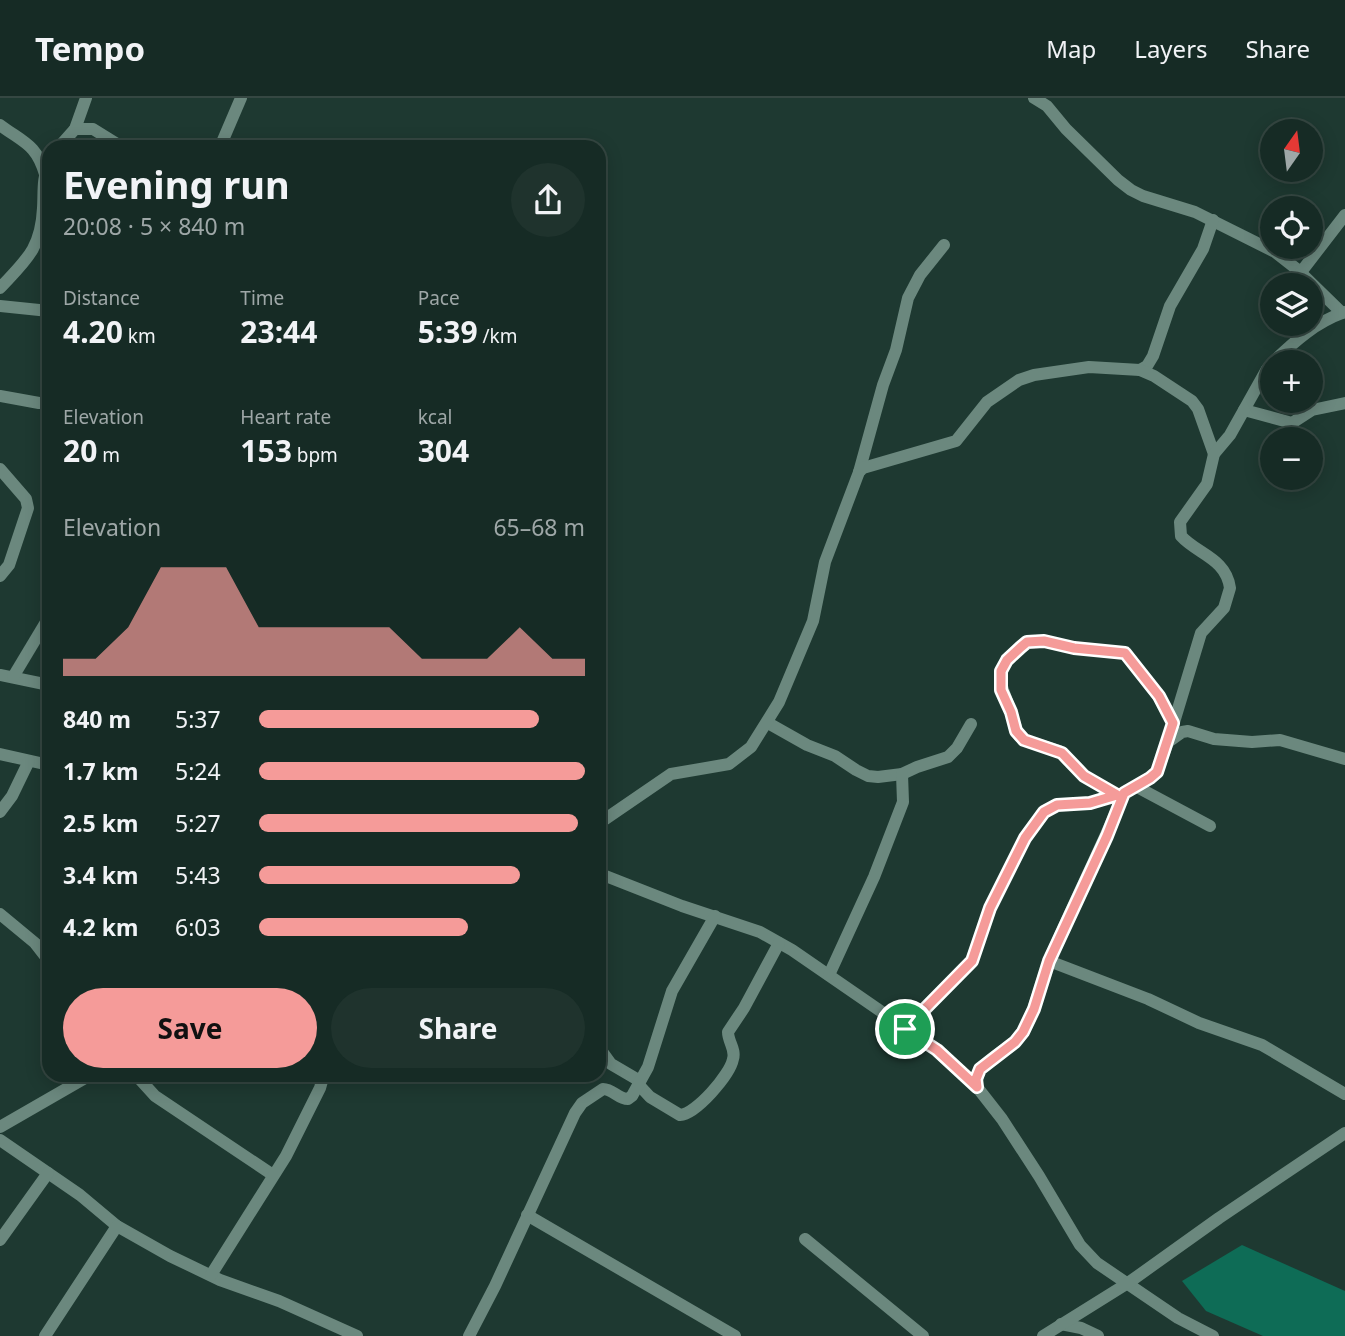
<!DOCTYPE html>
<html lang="en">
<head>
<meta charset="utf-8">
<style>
	:root { --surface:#162b25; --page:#1f332d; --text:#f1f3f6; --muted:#9ea7a7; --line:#354742; --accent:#f59b99 }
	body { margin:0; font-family:"Noto Sans",sans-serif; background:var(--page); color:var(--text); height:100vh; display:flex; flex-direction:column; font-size:26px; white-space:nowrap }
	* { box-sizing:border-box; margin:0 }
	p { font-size:23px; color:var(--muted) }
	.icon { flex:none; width:38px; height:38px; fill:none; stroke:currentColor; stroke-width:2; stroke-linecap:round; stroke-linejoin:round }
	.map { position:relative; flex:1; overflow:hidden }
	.drawer { position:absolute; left:42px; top:42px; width:564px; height:942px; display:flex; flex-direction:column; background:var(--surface); border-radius:21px; box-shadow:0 4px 18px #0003,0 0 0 2px var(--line) }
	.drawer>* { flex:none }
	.needle { width:46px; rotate:14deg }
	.controls { position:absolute; left:1260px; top:21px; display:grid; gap:14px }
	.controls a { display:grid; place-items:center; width:63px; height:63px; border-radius:50%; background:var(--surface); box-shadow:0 4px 18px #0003,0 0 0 2px var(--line); font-size:35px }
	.pin { position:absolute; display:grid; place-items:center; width:60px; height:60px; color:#fff; margin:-30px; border:4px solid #fff; border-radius:50%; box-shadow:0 2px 7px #0007 }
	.round { display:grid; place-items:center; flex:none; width:74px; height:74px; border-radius:37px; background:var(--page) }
	.summary { display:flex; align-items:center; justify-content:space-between; height:119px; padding:0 21px }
	h1 { font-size:38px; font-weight:700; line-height:52px }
	.figures { display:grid; grid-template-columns:repeat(3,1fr); gap:10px; height:119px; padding:7px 21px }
	.figures div { display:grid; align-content:center }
	.figures b { font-size:30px; font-weight:700 }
	.figures small { font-size:19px; font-weight:400 }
	.figures p { font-size:19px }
	.chart { height:196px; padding:14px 21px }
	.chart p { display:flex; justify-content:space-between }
	.chart svg { width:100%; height:126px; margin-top:7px; fill:var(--accent); opacity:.7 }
	.cta { display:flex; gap:14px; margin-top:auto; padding:14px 21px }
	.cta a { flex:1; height:80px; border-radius:42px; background:var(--accent); color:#111; font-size:28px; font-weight:700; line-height:80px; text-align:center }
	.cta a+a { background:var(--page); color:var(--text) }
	ul { padding:0 21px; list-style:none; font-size:23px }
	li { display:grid; grid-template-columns:112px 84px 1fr; align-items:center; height:52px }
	li i { height:18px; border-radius:9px; background:var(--accent) }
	header { display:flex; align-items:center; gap:42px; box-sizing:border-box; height:98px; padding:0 35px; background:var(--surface); border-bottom:2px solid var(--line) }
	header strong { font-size:33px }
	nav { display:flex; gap:38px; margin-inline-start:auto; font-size:24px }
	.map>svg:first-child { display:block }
</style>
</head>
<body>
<header>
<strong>Tempo</strong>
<nav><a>Map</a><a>Layers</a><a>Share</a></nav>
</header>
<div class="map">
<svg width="1345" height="1238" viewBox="0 0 1345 1238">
	<rect width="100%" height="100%" fill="#1e3931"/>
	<path fill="#0e6c56" d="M1242,1147l103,46v45h-82l-57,-25 -24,-30z"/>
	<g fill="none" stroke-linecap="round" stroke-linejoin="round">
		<g stroke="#6b887e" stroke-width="12">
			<path d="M1034,0l13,8 19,23 52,51 13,10 12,6 52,16 80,40 23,18 44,43"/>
			<path d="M0,27c24,18 36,19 45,49"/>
			<path d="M75,31h18l29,18"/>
			<path d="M59,49l16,-18 11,-31"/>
			<path d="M220,49l21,-49"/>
			<path d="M1301,174l44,-57"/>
			<path d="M0,190c26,-28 41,-39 43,-80 1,-14 -1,-31 6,-43"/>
			<path d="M0,208l49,5"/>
			<path d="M1273,264c22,-21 43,-40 72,-50"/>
			<path d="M1140,272l7,-4 6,-10 17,-50 33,-57 10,-29"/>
			<path d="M0,298l39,7h10"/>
			<path d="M1244,312l48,13 20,-13 33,-7"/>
			<path d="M0,371l26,30 2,9 -19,57 -9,11"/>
			<path d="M859,374l24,-87 13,-35 12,-52 12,-23 24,-30"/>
			<path d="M0,577l49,10"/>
			<path d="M13,579l36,-60"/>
			<path d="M768,625l39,22 28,11 21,14 12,6 10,1 24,-3 15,-7 31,-10 9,-9 14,-24"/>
			<path d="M1168,644l14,-10 6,-1 26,8 38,3 28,-2 65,19"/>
			<path d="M0,656l49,11"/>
			<path d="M1137,689l73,39"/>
			<path d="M1117,697l-33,-19 -25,-25 -35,-11 -5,-4 -19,-55 1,-10 6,-10 14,-14 6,-5 16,-1 31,7 51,5 34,44 14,26"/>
			<path d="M0,714l12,-16 17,-35"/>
			<path d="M598,726l73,-50 58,-10 22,-17 28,-45 34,-81 12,-59 34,-90 4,-4 93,-27 31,-39 32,-22 15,-5 55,-8 51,3 14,6 38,25 6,8 16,45"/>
			<path d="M598,775l84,33 78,26 32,18 145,100 40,37 25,32 37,57 41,69 17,18 81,55 35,18"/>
			<path d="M0,816l35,29 14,18"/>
			<path d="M1049,863l99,38 51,24 63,22 83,49"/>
			<path d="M829,877l45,-98 29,-75 -1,-28"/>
			<path d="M905,931l67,-68 18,-53 35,-70 19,-26 13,-7 33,-2 34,-10 26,-15 7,-6 11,-30 33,-109 23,-25 6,-20c-4,-30 -33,-34 -49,-52l-1,-14 27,-38 7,-30 16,-19 37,-66 5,-6"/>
			<path d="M598,948l13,18 29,17"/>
			<path d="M135,976l20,22 118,79"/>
			<path d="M638,986l12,13 30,18c16,-1 50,-40 53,-56 3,-10 -5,-17 -5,-27l16,-24 35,-65"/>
			<path d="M977,989c-3,-30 36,-34 48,-58 11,-23 16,-47 25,-70 23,-56 51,-110 74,-166"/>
			<path d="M0,1029l92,-53"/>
			<path d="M0,1042l80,55 37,31 53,30 50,24 59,21 78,35"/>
			<path d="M527,1117l208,121"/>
			<path d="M805,1141l118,97"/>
			<path d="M0,1142l48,-67"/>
			<path d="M211,1177l75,-119 34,-68 4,-14"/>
			<path d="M1061,1226l20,4 17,8"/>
			<path d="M45,1238l72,-110"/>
			<path d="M469,1238l26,-50 80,-173 7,-10 21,-14c10,0 15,10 25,10l4,-3 16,-29 24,-76 43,-75"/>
			<path d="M1043,1238l85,-53 91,-65 126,-85"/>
		</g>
	</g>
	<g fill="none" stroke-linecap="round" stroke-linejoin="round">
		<defs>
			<path id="route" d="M1044,543l30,7 51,5 34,43 14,27 -16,49 -7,6 -26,15 -17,43 -58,125 -15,48 -11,23 -8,10 -35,27 -4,10 1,8 -40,-37 -32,-21 67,-68 18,-53 35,-70 19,-26 13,-7 33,-2 27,-8 -33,-19 -22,-23 -38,-13 -8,-9 -5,-19 -10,-22v-19l6,-11 14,-13 6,-5z"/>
		</defs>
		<use href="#route" stroke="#fff" stroke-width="14"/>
		<use href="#route" stroke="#f59b99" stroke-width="9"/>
	</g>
</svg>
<div class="controls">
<a><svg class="needle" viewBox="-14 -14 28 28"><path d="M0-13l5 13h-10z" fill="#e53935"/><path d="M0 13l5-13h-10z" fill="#9ea7a7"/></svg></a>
<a><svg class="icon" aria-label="locate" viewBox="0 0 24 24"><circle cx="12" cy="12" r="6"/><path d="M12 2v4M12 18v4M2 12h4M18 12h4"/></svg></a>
<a><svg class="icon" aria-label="layers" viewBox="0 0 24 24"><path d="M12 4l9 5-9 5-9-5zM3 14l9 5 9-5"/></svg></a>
<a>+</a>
<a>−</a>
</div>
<div class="pin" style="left:905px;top:931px;background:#1e9e55"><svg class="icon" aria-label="arrive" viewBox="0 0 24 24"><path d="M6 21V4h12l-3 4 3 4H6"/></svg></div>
<section class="drawer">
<div class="summary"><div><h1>Evening run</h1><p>20:08 · 5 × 840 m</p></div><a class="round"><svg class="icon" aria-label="share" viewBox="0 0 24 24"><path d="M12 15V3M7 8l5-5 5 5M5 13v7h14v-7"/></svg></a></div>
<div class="figures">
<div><p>Distance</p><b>4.20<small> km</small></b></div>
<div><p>Time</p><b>23:44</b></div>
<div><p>Pace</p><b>5:39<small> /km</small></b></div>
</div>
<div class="figures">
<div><p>Elevation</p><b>20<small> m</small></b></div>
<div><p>Heart rate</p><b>153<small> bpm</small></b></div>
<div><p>kcal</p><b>304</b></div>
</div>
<div class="chart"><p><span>Elevation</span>65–68 m</p>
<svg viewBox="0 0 160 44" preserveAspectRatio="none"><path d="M0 44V38L10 38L20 27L30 6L40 6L50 6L60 27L70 27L80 27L90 27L100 27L110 38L120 38L130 38L140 27L150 38L160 38V44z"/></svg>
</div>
<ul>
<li><b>840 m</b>5:37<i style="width:86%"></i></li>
<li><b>1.7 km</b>5:24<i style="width:100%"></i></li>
<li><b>2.5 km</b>5:27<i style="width:98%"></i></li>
<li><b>3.4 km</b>5:43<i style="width:80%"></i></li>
<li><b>4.2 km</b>6:03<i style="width:64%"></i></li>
</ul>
<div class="cta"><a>Save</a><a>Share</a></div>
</section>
</div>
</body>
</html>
